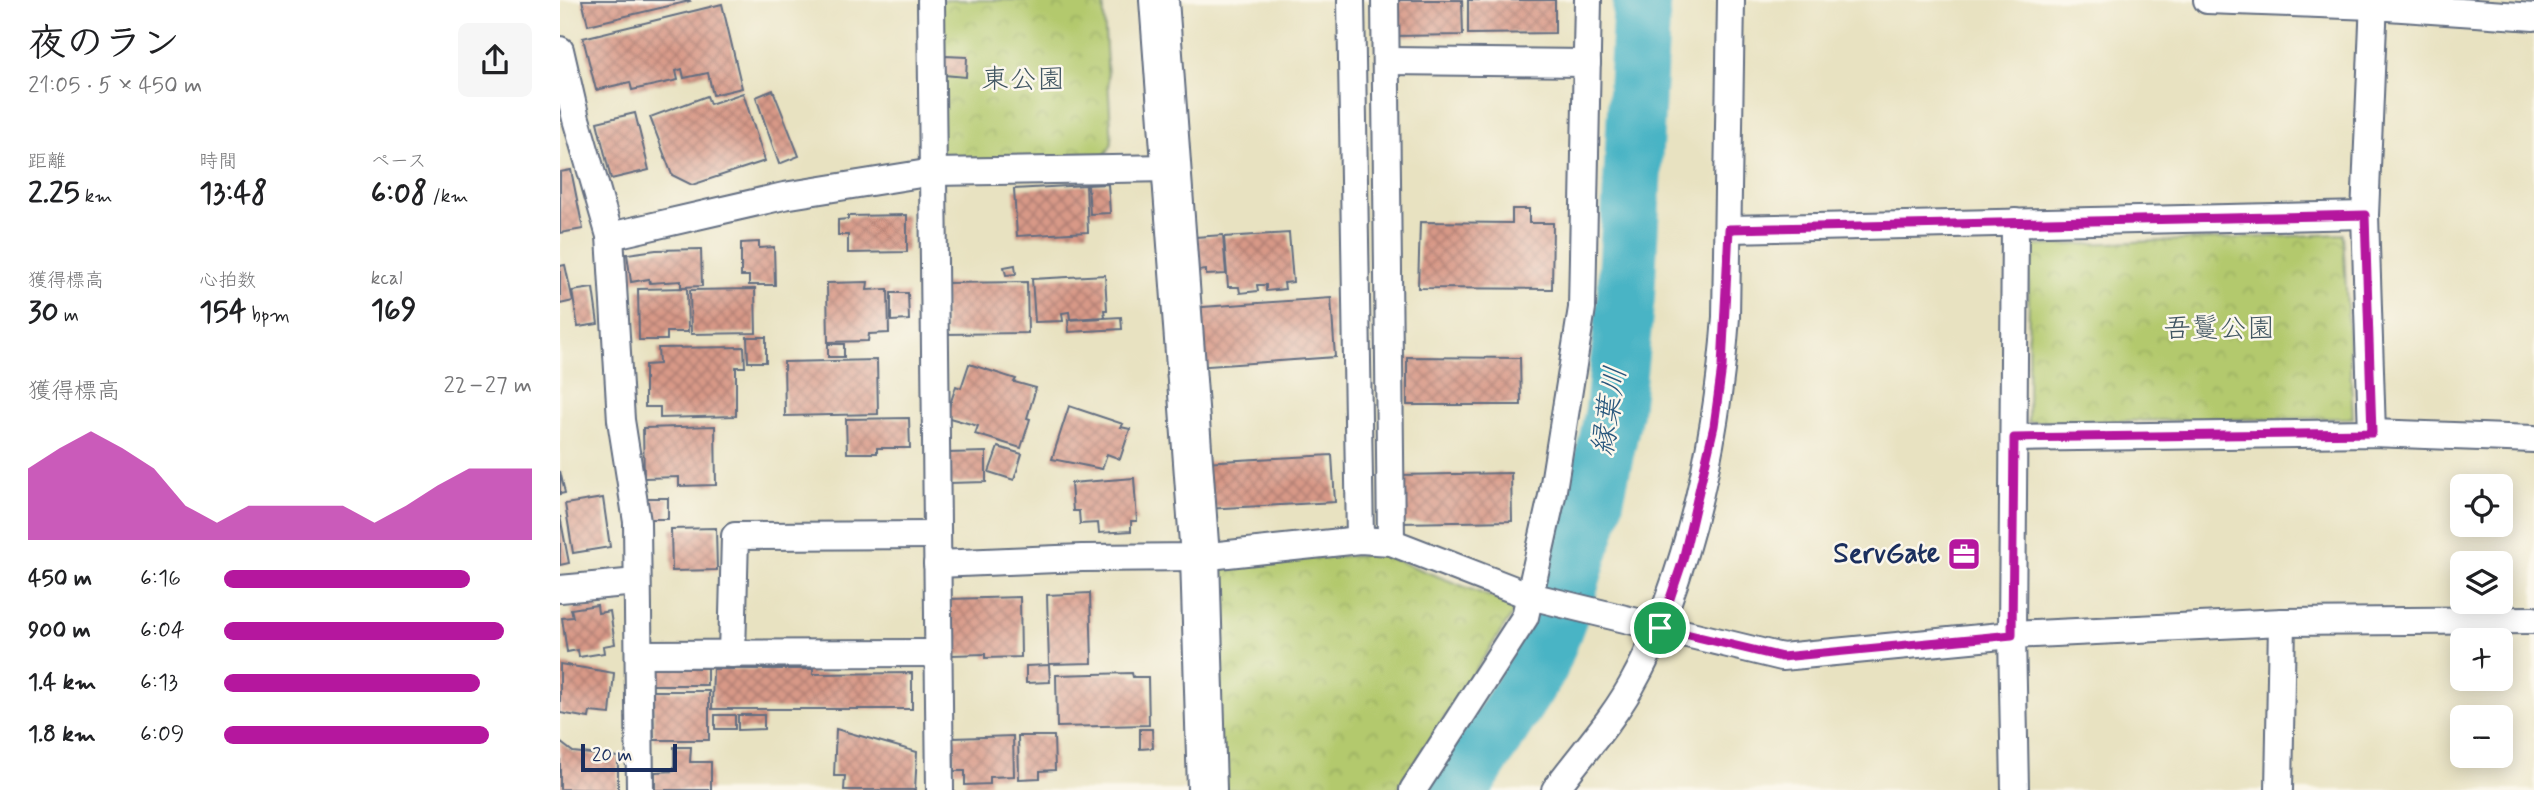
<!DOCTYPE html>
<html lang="ja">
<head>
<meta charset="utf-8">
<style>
	:root { --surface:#fff; --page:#f6f6f6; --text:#202124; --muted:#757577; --accent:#b5179e }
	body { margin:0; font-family:Mynerve,"Klee One",sans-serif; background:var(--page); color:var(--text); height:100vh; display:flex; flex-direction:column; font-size:26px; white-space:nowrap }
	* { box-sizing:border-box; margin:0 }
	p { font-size:23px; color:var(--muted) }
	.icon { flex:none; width:38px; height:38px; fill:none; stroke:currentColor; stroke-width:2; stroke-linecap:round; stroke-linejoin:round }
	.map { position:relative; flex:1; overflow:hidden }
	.drawer { display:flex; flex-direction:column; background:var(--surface); width:560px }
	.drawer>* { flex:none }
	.controls { position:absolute; left:1890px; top:474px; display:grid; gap:14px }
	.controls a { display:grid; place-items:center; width:63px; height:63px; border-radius:10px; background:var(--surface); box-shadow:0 4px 18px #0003; font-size:35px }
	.scale { position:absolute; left:21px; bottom:18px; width:96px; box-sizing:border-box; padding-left:7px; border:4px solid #1b2f5e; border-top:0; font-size:19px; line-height:24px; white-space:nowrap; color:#1b2f5e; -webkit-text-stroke:5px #fbf7ec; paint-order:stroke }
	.pin { position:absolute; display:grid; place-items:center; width:60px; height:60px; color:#fff; margin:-30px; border:4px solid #fff; border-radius:50%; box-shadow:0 2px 7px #0007 }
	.round { display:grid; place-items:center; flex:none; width:74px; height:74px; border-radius:10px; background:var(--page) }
	.overview { display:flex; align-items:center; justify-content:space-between; height:119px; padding:0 28px }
	h1 { font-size:38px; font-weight:800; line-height:52px }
	.metrics { display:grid; grid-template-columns:repeat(3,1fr); gap:10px; height:119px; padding:7px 28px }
	.metrics div { display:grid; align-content:center }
	.metrics b { font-size:30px; font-weight:800 }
	.metrics small { font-size:19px; font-weight:400 }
	.metrics p { font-size:19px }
	.chart { height:196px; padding:14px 28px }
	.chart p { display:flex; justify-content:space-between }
	.chart svg { width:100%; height:126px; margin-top:7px; fill:var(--accent); opacity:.7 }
	ul { padding:0 28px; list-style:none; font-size:23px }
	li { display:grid; grid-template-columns:112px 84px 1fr; align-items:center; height:52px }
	li i { height:18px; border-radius:9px; background:var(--accent) }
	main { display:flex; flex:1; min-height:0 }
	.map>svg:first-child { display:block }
</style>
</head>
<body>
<main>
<section class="drawer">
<div class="overview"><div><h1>夜のラン</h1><p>21:05 · 5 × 450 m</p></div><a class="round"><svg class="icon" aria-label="share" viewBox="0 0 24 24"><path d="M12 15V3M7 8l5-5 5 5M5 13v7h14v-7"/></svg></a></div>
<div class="metrics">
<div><p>距離</p><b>2.25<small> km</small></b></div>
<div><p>時間</p><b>13:48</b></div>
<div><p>ペース</p><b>6:08<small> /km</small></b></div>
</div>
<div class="metrics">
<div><p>獲得標高</p><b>30<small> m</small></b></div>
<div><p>心拍数</p><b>154<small> bpm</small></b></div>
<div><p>kcal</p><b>169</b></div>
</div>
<div class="chart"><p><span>獲得標高</span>22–27 m</p>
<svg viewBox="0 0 160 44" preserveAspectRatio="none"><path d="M0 44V19L10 12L20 6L30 12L40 19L50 32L60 38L70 32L80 32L90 32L100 32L110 38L120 32L130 25L140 19L150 19L160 19V44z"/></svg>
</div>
<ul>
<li><b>450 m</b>6:16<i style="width:80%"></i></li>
<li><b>900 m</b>6:04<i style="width:91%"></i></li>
<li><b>1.4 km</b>6:13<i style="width:83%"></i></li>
<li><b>1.8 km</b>6:09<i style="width:86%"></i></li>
</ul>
</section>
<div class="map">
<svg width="1974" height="790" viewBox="0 0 1974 790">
	<defs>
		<pattern id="park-crowns" width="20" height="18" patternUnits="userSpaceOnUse" patternTransform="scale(1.75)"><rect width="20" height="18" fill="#b3c96d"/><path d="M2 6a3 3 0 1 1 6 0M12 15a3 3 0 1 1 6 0" fill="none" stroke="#99ad61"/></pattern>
		<pattern id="building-cross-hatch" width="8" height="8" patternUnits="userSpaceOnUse" patternTransform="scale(1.75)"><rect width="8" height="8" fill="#d89987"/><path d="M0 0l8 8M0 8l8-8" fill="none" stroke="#ae7d72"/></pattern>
	</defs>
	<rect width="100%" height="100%" fill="#fbf7ec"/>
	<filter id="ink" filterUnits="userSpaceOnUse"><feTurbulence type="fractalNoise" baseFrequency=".0143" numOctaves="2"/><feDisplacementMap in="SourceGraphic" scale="14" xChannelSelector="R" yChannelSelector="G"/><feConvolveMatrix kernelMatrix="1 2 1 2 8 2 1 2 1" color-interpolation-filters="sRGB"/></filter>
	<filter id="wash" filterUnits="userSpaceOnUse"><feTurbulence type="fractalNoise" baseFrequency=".00686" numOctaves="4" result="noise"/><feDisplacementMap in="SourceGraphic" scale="28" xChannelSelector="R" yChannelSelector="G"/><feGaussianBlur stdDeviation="1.57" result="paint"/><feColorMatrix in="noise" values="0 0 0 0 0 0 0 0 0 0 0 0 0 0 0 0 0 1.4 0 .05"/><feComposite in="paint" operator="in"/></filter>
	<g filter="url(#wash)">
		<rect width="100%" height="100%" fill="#e8e2c1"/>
		<g fill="url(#park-crowns)" stroke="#677c66" stroke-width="2">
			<path d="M380,0h163l9,143 -7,13 -156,10 -8,-13z"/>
			<path d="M1783,234l10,184 -325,4 1,-176z"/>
			<path d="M820,554l137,53 -120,183h-180l-18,-225z"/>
		</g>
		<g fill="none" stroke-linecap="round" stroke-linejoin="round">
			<path stroke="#48b4c5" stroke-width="58" d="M900,790l80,-125 26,-69 27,-87 21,-98 12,-115 16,-296"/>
		</g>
		<g id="blocks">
			<g fill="url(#building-cross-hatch)">
				<path d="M22,0h107l1,1 -102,24z"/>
				<path d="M832,0h70l1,35 -71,1z"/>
				<path d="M908,0h87v33l-87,1z"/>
				<path d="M162,4l20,84 -29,7 -5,-22 -24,5 -2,-9 -6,2 2,9 -46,10 -2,-8 -34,8 -13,-52z"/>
				<path d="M385,56l22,1 -1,20 -22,-2z"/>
				<path d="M213,90l26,66 -20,8 -23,-67z"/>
				<path d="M183,93l22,68 -73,24 -20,-10 -22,-58 57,-21 3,8z"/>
				<path d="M75,113l14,57 -38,9 -14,-57z"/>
				<path d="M11,170l12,59 -23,4v-61z"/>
				<path d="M548,184l2,29 -20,1 -2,-29z"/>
				<path d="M526,185l2,47 -71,4 -3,-47z"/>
				<path d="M952,209h17v14h24l-1,66 -134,-1 2,-66 92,1z"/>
				<path d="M347,215v37l-59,1v-18h-10v-15l10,-1v-3z"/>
				<path d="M729,233l4,49 -9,1 1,6 -19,2v-6h-9l1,6 -18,2 -1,-6h-11l-4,-50z"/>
				<path d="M663,235l3,39 -20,1v-5l-10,1 -15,-33z"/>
				<path d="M199,242v6l15,-1 1,38h-26v-9h-8v-33z"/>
				<path d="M141,249l1,37 -21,1v-6l-31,2 -1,-4 -18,3 -4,-28 29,-4z"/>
				<path d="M5,265l8,36 -13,3v-38z"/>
				<path d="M455,265l1,9 -10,1 -2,-8z"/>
				<path d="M545,275l2,35h-3l1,7 -35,2 -1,-7 -7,1 1,8 -28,1 -3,-43z"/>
				<path d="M308,282l-1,8 21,-1 1,44 -20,1 -1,7 -40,1 -1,-59z"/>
				<path d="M467,282l1,51 -83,1 -1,-51z"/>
				<path d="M33,288l5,36 -20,3 -6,-36z"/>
				<path d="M127,288l1,44h-21v8h-28l-1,-51z"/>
				<path d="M195,289l1,44 -65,1 -1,-44z"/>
				<path d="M331,293h17l1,27 -18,1z"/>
				<path d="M771,298l4,59 -141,10 -5,-59z"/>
				<path d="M561,317l1,12 -53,3 -1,-12z"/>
				<path d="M187,337h19v25h-18z"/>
				<rect x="268" y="344" width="16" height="13"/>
				<path d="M184,347l1,20h-9v49l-76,2v-11h-15v-42l14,-1 -1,-16z"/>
				<path d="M847,357l113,1 1,47h-114z"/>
				<path d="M317,360l1,54 -93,2 -1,-54z"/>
				<path d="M409,364l47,15 -2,3 22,6 -9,30 3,1 -9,29 -46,-14 3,-8 -32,-9 10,-31 5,2z"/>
				<path d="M509,406l54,18 -2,3 9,2 -10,30 -13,-5 -5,15 -50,-10z"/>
				<path d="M349,418l1,30h-33v5h-30l-1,-34z"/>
				<path d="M155,426l1,59 -37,1v-9l-35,1 -1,-50z"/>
				<path d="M438,447l24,7 -8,26 -25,-8z"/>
				<path d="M426,452v30l-38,1 -1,-30z"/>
				<path d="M772,455l3,47 -130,7 -2,-47z"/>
				<path d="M0,471l5,22 -5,1z"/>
				<path d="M951,473l1,48 -113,2v-48z"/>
				<path d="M574,478l3,43h-6v10l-32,2 -1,-10 -18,1 -1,-13h-6l-2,-28z"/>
				<path d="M43,498l7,49 -37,6 -8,-49z"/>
				<rect x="85" y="498" width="23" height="21"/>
				<path d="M0,516l9,47 -9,2z"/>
				<path d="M156,528l1,42 -45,1 -1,-42z"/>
				<path d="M530,593l2,70 -43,1 -2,-69z"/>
				<path d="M460,597l1,60 -36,1v-4l-34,1 -2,-56z"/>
				<path d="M37,605l1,8 12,-2 5,33 -12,2 1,7 -25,4 -1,-7 -11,2 -5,-34 11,-1 -2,-8z"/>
				<path d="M0,664l54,9 -4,41 -20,-2 -1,6 -29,-5z"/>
				<path d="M489,665l1,17 -24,1v-17z"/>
				<rect x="91" y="668" width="56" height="17"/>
				<path d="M153,669h100v5l99,-1v36h-200z"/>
				<path d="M572,673l1,4h15l1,48 -92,2 -1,-52z"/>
				<path d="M93,691h56v49h-55z"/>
				<rect x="155" y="715" width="20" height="14"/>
				<path d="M178,715h26v14l-26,1z"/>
				<path d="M276,729l81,23 -2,38h-71l1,-14h-11z"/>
				<path d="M580,729h12l1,19 -13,1z"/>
				<path d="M453,736l1,40 -24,1v7l-25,1v-14h-11l-1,-33z"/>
				<path d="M458,736h36l1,34 -15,1v7l-21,1z"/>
				<path d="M0,742l13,10 45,5v33l-58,-1z"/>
				<path d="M114,747h17l-1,15h21v28h-56v-18l19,-1z"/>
			</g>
		</g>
	</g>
	<g filter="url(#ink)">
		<use href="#blocks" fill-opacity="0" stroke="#636e81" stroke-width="2"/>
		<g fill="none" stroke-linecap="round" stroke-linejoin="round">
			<defs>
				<g id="street">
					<path d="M371,0l9,790"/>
					<path d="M791,0l9,540"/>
					<path d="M825,0l6,542"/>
					<path d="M1647,0l166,6 161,11"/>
					<path d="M0,50l16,69 34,117 11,184 16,102 3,268"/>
					<path d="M826,61l201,2"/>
					<path d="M1169,229l636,-14"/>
					<path d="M50,236l174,-40 149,-24 238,-4"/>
					<path d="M1812,433l-7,-218 9,-215"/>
					<path d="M1454,438l358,-5 162,6"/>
					<path d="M377,564l145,-6 118,-1 160,-17 31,2 139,54 252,61 230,-22 270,-13 252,-2"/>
					<path d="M0,589l77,-7"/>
					<path d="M79,654l299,-1"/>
					<path d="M172,654l3,-118 201,-1"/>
					<path d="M853,790l112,-173 27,-121 30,-188 6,-308"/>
					<path d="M995,790c27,-37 60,-72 81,-113 13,-23 22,-48 31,-73 34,-92 52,-190 59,-287l5,-317"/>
					<path d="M1455,790l-3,-155 3,-413"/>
					<path d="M1719,790l3,-168"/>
				</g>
				<path id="secondary" d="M599,0l41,557 7,233"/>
			</defs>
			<use href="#street" stroke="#636e81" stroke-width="30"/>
			<use href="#secondary" stroke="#636e81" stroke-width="42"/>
			<use href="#street" stroke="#fff" stroke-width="26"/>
			<use href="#secondary" stroke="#fff" stroke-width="38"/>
		</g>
	</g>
	<g fill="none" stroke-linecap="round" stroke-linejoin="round" filter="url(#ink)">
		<defs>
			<path id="route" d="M1805,215l7,218 -358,5 -2,197 -230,22 -122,-29 23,-68 31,-134 8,-59 7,-138z"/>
		</defs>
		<use href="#route" stroke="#fff" stroke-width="14"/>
		<use href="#route" stroke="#b5179e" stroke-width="9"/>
	</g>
	<defs>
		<symbol id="office-square" viewBox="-11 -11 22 22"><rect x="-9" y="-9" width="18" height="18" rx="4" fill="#b5179e" stroke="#fbf7ec"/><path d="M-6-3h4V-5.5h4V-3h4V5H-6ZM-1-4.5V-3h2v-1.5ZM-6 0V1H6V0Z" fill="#fff"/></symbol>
	</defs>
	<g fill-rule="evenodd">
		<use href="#office-square" x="1385" y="535" width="38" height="38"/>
	</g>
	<g text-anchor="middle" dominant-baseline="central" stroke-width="5" stroke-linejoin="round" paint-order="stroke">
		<g font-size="28" fill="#415662" stroke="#fbf7ec">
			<text x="463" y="80">東公園</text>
			<text x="1659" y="329">吾鬘公園</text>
		</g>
		<g font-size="28" font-weight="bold" fill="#1b2f5e" stroke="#fbf7ec" text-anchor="end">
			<text x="1380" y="554">ServGate</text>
		</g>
		<g font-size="30" font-style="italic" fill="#28577d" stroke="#fbf7ec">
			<text transform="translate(1050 411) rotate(-81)">縁葉川</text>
		</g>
	</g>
</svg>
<div class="controls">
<a><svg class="icon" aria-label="locate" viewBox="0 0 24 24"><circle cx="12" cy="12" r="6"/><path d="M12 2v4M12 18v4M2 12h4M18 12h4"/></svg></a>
<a><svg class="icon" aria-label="layers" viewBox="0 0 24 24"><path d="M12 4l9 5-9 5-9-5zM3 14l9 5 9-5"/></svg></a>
<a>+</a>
<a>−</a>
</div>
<div class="scale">20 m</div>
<div class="pin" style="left:1100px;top:628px;background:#1e9e55"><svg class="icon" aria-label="arrive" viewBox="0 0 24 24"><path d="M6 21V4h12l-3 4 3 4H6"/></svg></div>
</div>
</main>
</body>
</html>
